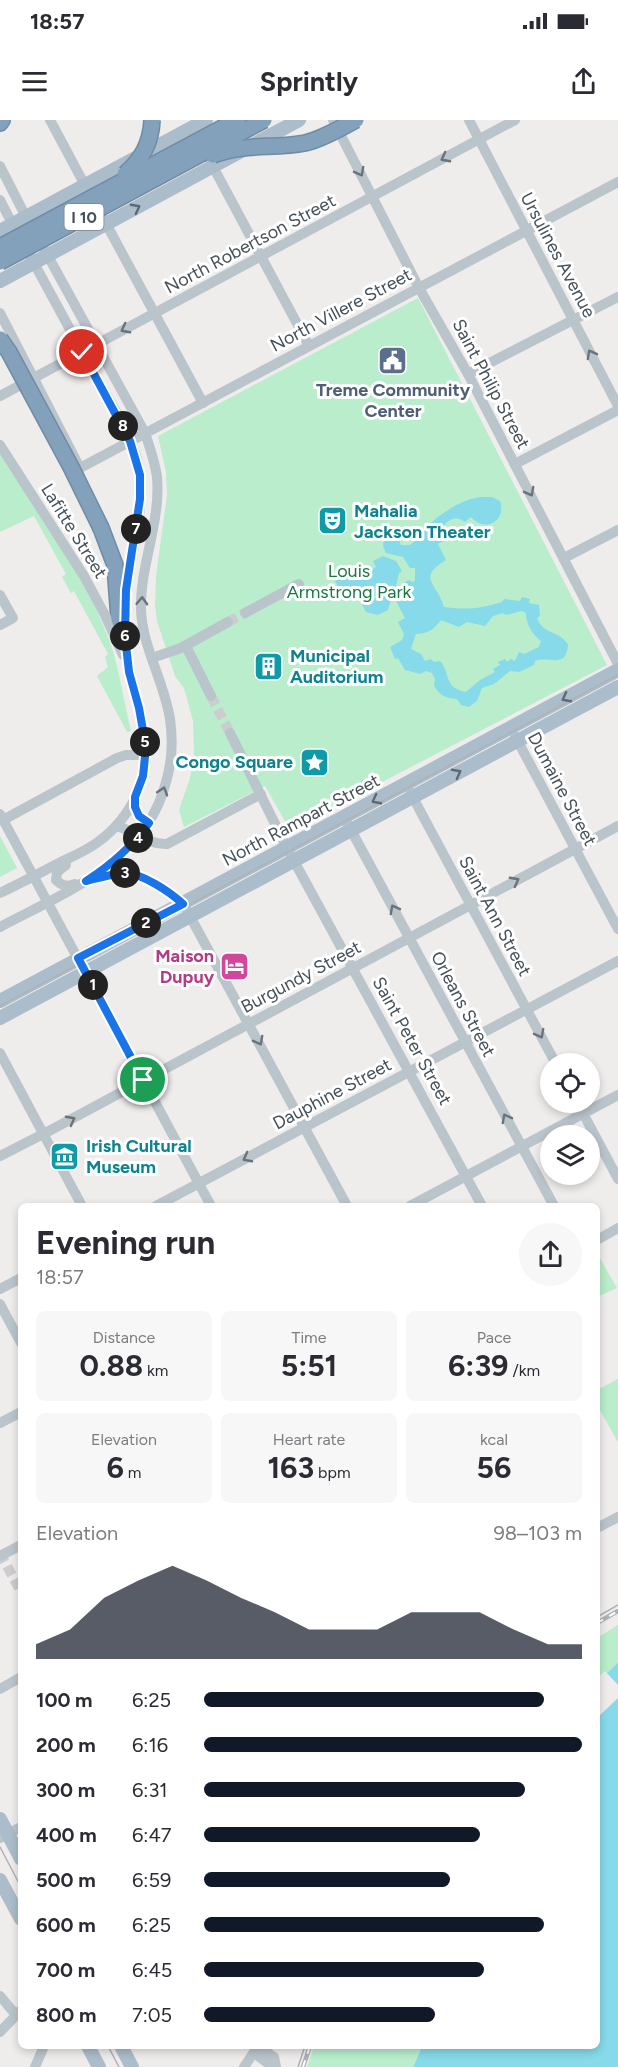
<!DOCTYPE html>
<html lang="en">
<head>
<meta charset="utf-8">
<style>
	:root { --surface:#fff; --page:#f7f7f7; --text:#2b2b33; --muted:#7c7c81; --accent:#111827 }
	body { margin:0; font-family:Figtree,sans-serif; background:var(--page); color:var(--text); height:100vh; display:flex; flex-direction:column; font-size:22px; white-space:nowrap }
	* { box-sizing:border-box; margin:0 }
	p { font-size:20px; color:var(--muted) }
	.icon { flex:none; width:33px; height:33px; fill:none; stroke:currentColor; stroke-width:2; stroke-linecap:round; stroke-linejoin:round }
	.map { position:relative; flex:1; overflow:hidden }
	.panel { position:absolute; left:18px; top:1083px; width:582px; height:846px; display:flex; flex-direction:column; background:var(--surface); border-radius:9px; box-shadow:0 3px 9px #0003 }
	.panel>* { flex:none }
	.buttons { position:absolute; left:540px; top:933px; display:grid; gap:12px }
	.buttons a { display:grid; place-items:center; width:60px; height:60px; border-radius:50%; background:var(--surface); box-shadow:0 3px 9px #0003; font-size:30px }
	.pin { position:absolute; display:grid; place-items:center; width:51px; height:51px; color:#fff; margin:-26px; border:3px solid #fff; border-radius:50%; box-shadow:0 2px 6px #0007 }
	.km { position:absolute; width:30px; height:30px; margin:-15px; border-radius:50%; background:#222; color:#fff; font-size:16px; line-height:30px; text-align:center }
	.round { display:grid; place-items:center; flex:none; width:63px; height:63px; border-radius:32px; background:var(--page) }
	.summary { display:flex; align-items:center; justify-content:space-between; height:102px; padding:0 18px }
	h1 { font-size:33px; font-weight:700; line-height:45px }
	.figures { display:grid; grid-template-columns:repeat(3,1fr); gap:9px; height:102px; padding:6px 18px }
	.figures div { display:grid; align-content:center; border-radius:9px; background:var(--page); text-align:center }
	.figures b { font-size:30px; font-weight:700 }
	.figures small { font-size:16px; font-weight:400 }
	.figures p { font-size:16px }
	.chart { height:168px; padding:12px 18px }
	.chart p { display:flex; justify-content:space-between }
	.chart svg { width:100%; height:108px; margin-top:6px; fill:var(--accent); opacity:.7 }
	ul { padding:0 18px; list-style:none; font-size:20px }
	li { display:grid; grid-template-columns:96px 72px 1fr; align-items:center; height:45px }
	li i { height:15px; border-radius:8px; background:var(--accent) }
	.status { display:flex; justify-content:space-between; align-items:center; height:42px; padding:0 30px; background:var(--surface); direction:ltr }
	.status svg { height:16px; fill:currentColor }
	header { display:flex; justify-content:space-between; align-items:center; height:78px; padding:0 18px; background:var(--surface); font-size:27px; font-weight:700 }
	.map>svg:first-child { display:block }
</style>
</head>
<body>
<div class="status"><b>18:57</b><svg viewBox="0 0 49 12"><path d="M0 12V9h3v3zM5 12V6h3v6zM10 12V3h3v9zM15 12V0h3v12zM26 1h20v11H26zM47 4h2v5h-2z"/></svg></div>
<header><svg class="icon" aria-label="menu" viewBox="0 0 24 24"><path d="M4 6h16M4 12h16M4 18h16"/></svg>Sprintly<svg class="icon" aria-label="share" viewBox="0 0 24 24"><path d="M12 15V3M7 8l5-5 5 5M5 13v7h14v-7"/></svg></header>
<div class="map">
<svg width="618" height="1947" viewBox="0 0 618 1947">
	<rect width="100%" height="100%" fill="#efecec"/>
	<g fill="#b9edcb">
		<path d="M418,178l189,367 -317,165 -25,-44 -81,41 -5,-17 11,-32 4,-23 -1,-34 -9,-33 -9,-12 -18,-55 -2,-15 1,-30 11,-81 -1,-23 -8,-36z"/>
		<path d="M0,334c39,61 87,122 111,191 9,28 13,58 20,86l-4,1 -30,-56 11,-9 -3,-10 3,-3 -34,-63 -3,2 -9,-16 4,-3 -32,-58 -34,16z"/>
		<path d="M0,716l17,32 -17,9z"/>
		<path d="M597,1133l20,35 -20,9z"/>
		<path d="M618,1259v63l-21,-37v-15z"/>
		<path d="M618,1505v38l-21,19v-44z"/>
		<path d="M314,1926h107l-8,21h-106z"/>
	</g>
	<g fill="#86daea" fill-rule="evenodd">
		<path d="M481,377h11l8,4c7,20 -15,32 -29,16l-6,5c-8,-6 -16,-4 -21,4v7l3,6 -9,5 8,16c-30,18 -9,23 -2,47 24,3 35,2 58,-5l2,-3 16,2 2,-4 8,2 -1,4 10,2 1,11 -3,2c7,18 23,12 31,27 -2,25 -19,10 -33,16l-1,4 -15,7 -9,-1 -16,13 -12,4 -5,13 -8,6 -8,-2 -4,-6c-11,-1 -18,-3 -23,-14l1,-6 -3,-6 -6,-2 -6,3 -15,-4 -7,-12 -3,1 -5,-12 12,-7 2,-6 -6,-12 7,-4 -9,-17 1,-3 -5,-1 -4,13 -10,5 -12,-3 -9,-17 -12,5 -10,-19 10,-6 4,6c10,-4 18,-9 27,-14l-3,-6 10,-5 13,5 6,10 -3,2 -3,13 4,1 2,-3 7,-4 3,2 3,-1v-13h-5l-7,-11 -17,-4 -3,-7 1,-6 14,-3 3,8h9l8,-7 -2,-4 14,-7 -1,-2c13,-13 34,-26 52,-28zM522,491l4,2c0,12 7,22 15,28l-2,6 -15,7 -5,-2 -4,9 -4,-2 -4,3 -2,-3 -7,3 2,3 -7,4 2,3 -15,8 -14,12c-23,-4 -15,-19 -26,-31l-6,1 -3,-3 -6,2 -4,-7 -10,-5 5,-15c13,-1 16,-3 25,-14l18,7 8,-5 18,4 8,-10 10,-3 3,2z"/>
		<path d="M618,1543v404h-205l9,-21h175v-364z"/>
	</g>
	<path fill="#efecec" d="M605,1551l13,14v13l-21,20v-40z"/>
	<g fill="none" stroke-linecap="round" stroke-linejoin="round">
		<g stroke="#cdcdcf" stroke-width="10" stroke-dasharray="10 5" stroke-linecap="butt">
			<path d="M228,502l17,-9"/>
			<path d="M211,576l19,37"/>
			<path d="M0,1433l21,39"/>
		</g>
		<defs>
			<g id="highway">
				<path d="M0,3l2,-3"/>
				<path d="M101,408l14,37 4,54 6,17"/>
			</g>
		</defs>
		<use href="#highway" stroke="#6f8ca7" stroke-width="18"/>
		<g stroke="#bac4cb" stroke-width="10">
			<path d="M50,0l38,71"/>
			<path d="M333,0l86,168 49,86 150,290"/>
			<path d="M469,0l149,286"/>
			<path d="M210,41l99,185"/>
			<path d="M0,46l29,57"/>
			<path d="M0,80l15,29"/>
			<path d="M96,85l107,198"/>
			<path d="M23,123c24,45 49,90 74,136 17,30 41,64 43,99 4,46 -15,91 -15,136"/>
			<path d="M0,193l80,155 538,-286"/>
			<path d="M468,254l150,-77"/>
			<path d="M0,276l515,-276"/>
			<path d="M0,325l84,131 21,39 18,40"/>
			<path d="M515,344l103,-54"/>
			<path d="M564,438l54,-28"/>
			<path d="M0,475l13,23 -13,7"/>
			<path d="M245,493l54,-29"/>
			<path d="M186,526l25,50"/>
			<path d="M152,538l29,-10 47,-26"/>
			<path d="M230,613l57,115 195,358"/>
			<path d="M515,616l103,193"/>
			<path d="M410,672l146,272"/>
			<path d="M135,678l1,15 13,10"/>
			<path d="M0,694l211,392"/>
			<path d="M344,697l210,389"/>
			<path d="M3,700l114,-62 9,-3h20"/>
			<path d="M116,706c18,4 32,19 51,18l94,-50"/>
			<path d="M66,745l-9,7 -1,8c6,6 11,7 19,4"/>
			<path d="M93,759c11,-2 23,-6 34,-5 18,1 46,19 58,33l162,299"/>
			<path d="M0,773c19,-9 38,-19 57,-29 14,-7 29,-13 41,-22 34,-25 54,-66 46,-108 -6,-35 -19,-69 -19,-104"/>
			<path d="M0,807c66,-35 146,-65 166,-145 6,-20 7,-42 4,-63 -6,-38 -28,-72 -29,-110 -1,-44 20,-87 16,-132 -2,-15 -7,-29 -12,-44l-108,-197"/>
			<path d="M0,933l82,153"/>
			<path d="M577,982l41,77"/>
			<path d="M0,1036l49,-25 569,-305"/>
			<path d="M156,1086l462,-245"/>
			<path d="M410,1086l208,-111"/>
			<path d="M597,1120l21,-12"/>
			<path d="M0,1169l21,-11"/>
			<path d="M0,1184l21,39"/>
			<path d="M0,1303l21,-11"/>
			<path d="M597,1408l21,-11"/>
			<path d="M0,1436l21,-11"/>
			<path d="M0,1569l21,-12"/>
			<path d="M0,1718l21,-11"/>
			<path d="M0,1876l16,19"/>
			<path d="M0,1912l21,-22"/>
			<path d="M258,1926l16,11 2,10"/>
			<path d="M254,1933l19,14"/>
			<path d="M35,1947l9,-21"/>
			<path d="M244,1947l14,-21"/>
		</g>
		<g stroke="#abbdcb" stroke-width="14">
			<path d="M0,111l206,-111"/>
			<path d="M0,161l299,-161"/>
			<path d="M0,881l618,-331"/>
			<path d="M0,898l618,-331"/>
			<path d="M0,1699l21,40"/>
			<path d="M0,1760l21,39"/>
			<path d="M88,1926l11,21"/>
			<path d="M121,1926l11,21"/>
		</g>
		<use href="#highway" stroke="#83a1bb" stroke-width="15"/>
		<g stroke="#aeb2b6" stroke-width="1.5">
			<path d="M0,886l618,-331"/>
			<path d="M597,1497l21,-12"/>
			<path d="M0,1727l21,40"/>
			<path d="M108,1926l11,21"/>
			<path d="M298,1947l7,-21"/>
		</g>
		<defs>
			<g id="rail">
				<path d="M597,1503l21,-12"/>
				<path d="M303,1947l7,-21"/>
			</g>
		</defs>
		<use href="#rail" stroke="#aeb2b6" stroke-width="4.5"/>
		<use href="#rail" stroke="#fff" stroke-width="2" stroke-dasharray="7" stroke-linecap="butt"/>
		<defs>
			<g id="highway-bridge">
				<path d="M213,35c32,-12 60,-6 92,-12 18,-4 35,-15 51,-23"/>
				<path d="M125,54c17,-15 26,-31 27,-54"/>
				<path d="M0,127l237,-127"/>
				<path d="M0,142l264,-142"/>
				<path d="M0,219l9,13 62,115 30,61"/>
			</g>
		</defs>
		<use href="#highway-bridge" stroke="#6f8ca7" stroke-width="18" stroke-linecap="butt"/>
		<use href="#highway-bridge" stroke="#83a1bb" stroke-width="15"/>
	</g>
	<defs><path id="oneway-chevron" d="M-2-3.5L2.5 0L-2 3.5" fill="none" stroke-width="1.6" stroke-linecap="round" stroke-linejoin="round" transform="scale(1.5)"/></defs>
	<g stroke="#68737b">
		<use href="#oneway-chevron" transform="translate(445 38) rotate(152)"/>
		<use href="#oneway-chevron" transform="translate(360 52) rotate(62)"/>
		<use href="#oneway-chevron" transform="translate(125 209) rotate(152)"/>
		<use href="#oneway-chevron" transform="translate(591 234) rotate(-118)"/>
		<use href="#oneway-chevron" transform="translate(530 372) rotate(62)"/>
		<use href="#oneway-chevron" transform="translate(142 481) rotate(-88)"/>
		<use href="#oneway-chevron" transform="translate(163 671) rotate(-72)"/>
		<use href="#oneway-chevron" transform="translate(515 761) rotate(-28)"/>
		<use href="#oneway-chevron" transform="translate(394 789) rotate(-118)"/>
		<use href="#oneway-chevron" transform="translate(540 914) rotate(62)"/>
		<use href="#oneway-chevron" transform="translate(259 921) rotate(62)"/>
		<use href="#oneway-chevron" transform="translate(506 998) rotate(-118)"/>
		<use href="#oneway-chevron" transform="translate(71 1000) rotate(-28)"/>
		<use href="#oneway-chevron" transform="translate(247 1038) rotate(152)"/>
	</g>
	<g stroke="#5e6b76">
		<use href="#oneway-chevron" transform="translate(136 88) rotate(-28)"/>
		<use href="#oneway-chevron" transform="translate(566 578) rotate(152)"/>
		<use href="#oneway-chevron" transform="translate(457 653) rotate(-28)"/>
		<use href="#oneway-chevron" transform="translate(376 680) rotate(152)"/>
	</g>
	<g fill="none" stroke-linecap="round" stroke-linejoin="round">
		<defs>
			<path id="route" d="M82,232l48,89 10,34v24l-14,91 -1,46 4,36 10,36 7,39 -3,29 -8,21v10l4,9 10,7c-18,25 -38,42 -63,58 12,-3 26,-7 38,-8 18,0 46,19 59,31l-105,54 65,122"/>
		</defs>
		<use href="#route" stroke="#fff" stroke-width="12"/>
		<use href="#route" stroke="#1a73e8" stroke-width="8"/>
	</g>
	<defs>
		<symbol id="civic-square" viewBox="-11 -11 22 22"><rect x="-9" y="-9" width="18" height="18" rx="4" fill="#5c6f8a" stroke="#fff"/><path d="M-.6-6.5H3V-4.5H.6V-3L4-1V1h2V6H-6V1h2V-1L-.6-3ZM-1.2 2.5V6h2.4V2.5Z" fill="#fff"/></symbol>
		<symbol id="theatre-square" viewBox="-11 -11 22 22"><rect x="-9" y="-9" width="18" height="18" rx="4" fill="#0f9aa8" stroke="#fff"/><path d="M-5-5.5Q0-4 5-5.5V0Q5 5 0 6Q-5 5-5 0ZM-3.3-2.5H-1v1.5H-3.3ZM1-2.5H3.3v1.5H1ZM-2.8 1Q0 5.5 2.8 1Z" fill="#fff"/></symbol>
		<symbol id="building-square" viewBox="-11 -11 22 22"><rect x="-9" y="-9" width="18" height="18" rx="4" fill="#0f9aa8" stroke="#fff"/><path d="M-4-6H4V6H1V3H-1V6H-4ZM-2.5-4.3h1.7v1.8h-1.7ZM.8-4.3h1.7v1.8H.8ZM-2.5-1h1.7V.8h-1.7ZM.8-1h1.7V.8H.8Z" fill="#fff"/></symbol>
		<symbol id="sight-square" viewBox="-11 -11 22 22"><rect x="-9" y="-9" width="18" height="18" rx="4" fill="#0f9aa8" stroke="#fff"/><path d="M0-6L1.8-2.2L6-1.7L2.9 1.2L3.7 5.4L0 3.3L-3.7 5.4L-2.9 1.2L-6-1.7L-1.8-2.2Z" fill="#fff"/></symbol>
		<symbol id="hotel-square" viewBox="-11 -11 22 22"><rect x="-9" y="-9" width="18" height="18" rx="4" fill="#d1479c" stroke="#fff"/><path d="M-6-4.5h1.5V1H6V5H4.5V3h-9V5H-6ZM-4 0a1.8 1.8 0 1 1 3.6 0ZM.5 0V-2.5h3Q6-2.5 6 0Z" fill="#fff"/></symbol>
		<symbol id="museum-square" viewBox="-11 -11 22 22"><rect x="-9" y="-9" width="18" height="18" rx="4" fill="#0f9aa8" stroke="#fff"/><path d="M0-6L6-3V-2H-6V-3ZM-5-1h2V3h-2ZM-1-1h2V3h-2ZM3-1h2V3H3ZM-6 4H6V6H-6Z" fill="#fff"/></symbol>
	</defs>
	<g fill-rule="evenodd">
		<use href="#civic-square" x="376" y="224" width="33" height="33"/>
		<use href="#theatre-square" x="316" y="384" width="33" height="33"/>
		<use href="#building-square" x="252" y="530" width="33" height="33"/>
		<use href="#sight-square" x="298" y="626" width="33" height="33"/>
		<use href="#hotel-square" x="218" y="830" width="33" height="33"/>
		<use href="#museum-square" x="48" y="1020" width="33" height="33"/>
	</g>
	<g text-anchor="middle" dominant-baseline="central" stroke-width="6" stroke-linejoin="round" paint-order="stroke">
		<rect fill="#fff" stroke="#7d848b" stroke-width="1.5" x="64.5" y="84" width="39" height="26" rx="4.5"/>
		<g font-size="16" font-weight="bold" fill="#455059">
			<text x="84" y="97">I 10</text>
		</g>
		<g font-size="18" fill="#455059" stroke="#fff">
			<text transform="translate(250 124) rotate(-28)">North Robertson Street</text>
			<text transform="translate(558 135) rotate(62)">Ursulines Avenue</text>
			<text transform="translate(341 190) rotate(-28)">North Villere Street</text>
			<text transform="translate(491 264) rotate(62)">Saint Philip Street</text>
			<text transform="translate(74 411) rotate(58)">Lafitte Street</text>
			<text transform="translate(562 669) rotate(62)">Dumaine Street</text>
			<text transform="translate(301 700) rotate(-28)">North Rampart Street</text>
			<text transform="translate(495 796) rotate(62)">Saint Ann Street</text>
			<text transform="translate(301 857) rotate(-28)">Burgundy Street</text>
			<text transform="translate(463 884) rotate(62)">Orleans Street</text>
			<text transform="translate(412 921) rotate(61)">Saint Peter Street</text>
			<text transform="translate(332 974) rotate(-28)">Dauphine Street</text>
		</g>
		<g font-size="18" font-weight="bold" fill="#4e5e75" stroke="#fff">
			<text x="393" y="270">Treme Community<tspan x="393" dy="21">Center</tspan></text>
		</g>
		<g font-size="18" font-weight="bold" fill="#0d838f" stroke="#fff" text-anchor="start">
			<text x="354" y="391">Mahalia<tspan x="354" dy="21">Jackson Theater</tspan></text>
			<text x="290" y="536">Municipal<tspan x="290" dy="21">Auditorium</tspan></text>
			<text x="293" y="642" text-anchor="end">Congo Square</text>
			<text x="86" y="1026">Irish Cultural<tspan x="86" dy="21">Museum</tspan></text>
		</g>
		<g font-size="18" fill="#177843" stroke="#fff">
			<text x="349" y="451">Louis<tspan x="349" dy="21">Armstrong Park</tspan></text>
		</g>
		<g font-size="18" font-weight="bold" fill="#b23c85" stroke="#fff" text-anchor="end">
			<text x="214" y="836">Maison<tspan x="214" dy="21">Dupuy</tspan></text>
		</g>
	</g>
</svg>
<div class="buttons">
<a><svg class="icon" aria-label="locate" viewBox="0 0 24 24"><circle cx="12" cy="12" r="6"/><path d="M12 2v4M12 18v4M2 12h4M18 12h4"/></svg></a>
<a><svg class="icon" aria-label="layers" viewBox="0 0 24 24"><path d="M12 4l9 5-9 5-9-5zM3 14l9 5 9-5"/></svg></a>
</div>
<div class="pin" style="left:143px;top:960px;background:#1e9e55"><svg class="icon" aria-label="arrive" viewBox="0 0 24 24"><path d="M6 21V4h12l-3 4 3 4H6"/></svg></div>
<div class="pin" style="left:82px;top:232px;background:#d93025"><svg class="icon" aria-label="check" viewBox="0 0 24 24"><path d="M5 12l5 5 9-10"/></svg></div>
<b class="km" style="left:93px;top:865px">1</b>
<b class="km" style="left:146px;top:803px">2</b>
<b class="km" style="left:125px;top:753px">3</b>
<b class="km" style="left:138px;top:718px">4</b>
<b class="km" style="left:145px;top:622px">5</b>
<b class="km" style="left:125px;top:516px">6</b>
<b class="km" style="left:136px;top:409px">7</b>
<b class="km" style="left:123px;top:306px">8</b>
<section class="panel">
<div class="summary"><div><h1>Evening run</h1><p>18:57</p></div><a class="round"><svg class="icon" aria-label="share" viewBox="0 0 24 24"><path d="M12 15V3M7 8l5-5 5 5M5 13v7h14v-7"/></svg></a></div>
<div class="figures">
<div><p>Distance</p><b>0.88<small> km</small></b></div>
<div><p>Time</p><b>5:51</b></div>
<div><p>Pace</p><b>6:39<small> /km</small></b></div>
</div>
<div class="figures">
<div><p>Elevation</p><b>6<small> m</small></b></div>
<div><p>Heart rate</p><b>163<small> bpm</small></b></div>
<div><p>kcal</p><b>56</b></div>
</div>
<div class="chart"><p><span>Elevation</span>98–103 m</p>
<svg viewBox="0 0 160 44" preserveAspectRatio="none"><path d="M0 44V38L10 32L20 19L30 12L40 6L50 12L60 19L70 25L80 32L90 32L100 32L110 25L120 25L130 25L140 32L150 38L160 38V44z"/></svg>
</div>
<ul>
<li><b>100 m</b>6:25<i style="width:90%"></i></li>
<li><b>200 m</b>6:16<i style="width:100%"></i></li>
<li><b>300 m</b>6:31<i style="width:85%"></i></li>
<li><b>400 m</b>6:47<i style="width:73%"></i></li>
<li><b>500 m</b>6:59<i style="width:65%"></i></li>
<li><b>600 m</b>6:25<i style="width:90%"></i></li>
<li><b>700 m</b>6:45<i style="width:74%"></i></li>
<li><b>800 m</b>7:05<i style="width:61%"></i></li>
</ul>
</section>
</div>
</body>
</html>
